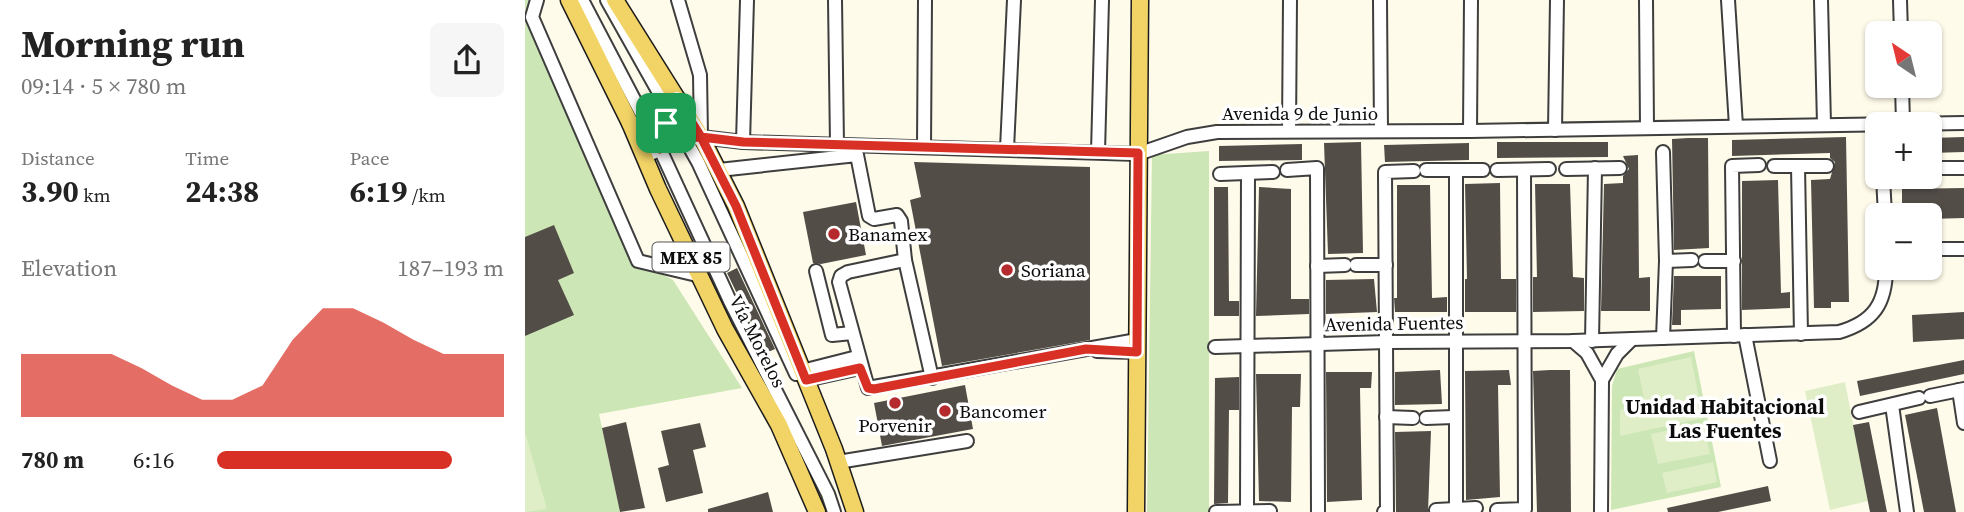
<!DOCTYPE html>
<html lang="en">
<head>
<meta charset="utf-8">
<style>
	:root { --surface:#fff; --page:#f6f6f6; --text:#222; --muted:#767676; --accent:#d93025 }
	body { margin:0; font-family:"Source Serif 4",serif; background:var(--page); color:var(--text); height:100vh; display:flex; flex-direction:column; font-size:26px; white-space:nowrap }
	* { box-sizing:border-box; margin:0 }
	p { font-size:23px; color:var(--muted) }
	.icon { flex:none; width:38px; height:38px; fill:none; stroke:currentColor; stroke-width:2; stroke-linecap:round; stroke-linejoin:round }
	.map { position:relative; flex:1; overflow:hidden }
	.side { display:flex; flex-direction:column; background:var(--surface); width:525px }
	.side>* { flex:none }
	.needle { width:46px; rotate:325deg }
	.buttons { position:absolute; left:1340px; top:21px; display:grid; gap:14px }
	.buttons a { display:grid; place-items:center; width:77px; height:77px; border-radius:10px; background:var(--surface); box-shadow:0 2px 5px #0004; font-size:35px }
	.pin { position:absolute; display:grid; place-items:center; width:60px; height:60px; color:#fff; margin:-30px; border-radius:14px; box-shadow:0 4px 10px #0006 }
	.round { display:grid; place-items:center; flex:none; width:74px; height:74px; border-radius:10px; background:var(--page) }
	.head { display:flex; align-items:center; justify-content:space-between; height:119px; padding:0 21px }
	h1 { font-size:38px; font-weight:700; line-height:52px }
	.stats { display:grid; grid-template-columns:repeat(3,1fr); gap:10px; height:119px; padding:7px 21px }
	.stats div { display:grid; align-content:center }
	.stats b { font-size:30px; font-weight:700 }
	.stats small { font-size:19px; font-weight:400 }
	.stats p { font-size:19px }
	.chart { height:196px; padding:14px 21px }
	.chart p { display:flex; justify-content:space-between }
	.chart svg { width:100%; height:126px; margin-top:7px; fill:var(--accent); opacity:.7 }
	ul { padding:0 21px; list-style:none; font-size:23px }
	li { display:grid; grid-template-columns:112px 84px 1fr; align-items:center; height:52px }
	li i { height:18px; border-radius:9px; background:var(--accent) }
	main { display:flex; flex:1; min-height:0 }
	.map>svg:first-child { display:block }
</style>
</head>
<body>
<main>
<section class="side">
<div class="head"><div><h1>Morning run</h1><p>09:14 · 5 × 780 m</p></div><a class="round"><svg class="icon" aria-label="share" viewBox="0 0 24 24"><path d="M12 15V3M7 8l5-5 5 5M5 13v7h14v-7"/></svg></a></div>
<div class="stats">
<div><p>Distance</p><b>3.90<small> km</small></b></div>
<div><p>Time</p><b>24:38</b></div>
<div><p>Pace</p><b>6:19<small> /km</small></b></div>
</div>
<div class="chart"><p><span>Elevation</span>187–193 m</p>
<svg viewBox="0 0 160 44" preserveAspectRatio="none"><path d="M0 44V22L10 22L20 22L30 22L40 27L50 33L60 38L70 38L80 33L90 17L100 6L110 6L120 11L130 17L140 22L150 22L160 22V44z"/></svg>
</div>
<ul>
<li><b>780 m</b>6:16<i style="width:82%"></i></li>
</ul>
</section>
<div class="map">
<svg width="1439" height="512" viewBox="0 0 1439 512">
	<rect width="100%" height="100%" fill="#fefbea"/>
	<g fill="#cde6b6">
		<path d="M0,0h12l-5,17 106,244 35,19 69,108 -143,26 21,98h-95z"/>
		<path d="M684,151v361h-62l5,-357z"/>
		<path d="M1169,351l27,136 -110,23 1,-124 5,-17z"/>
	</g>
	<g fill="#dfeec7">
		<path d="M1166,357l12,61 -83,18v-26l25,-6 -7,-35z"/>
		<path d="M1320,382l23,119 -38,9 -25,-119z"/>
		<path d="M1178,423l7,31 -52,10 -7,-30z"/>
		<path d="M0,432l22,77 -22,3z"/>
		<path d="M1188,462l4,20 -50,11 -5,-20z"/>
	</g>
	<g fill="#534d48">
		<path d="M1321,137l3,165h-18v6h-17l-3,-128 19,-1 5,-17 -5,-4v-5l-98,3v-16z"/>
		<path d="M1439,137v15l-34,1v-15z"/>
		<path d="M1163,138h20l1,110 -35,2 -2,-111z"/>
		<path d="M836,142l2,111 -35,1 -4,-111z"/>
		<path d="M972,142h111v15l-111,1z"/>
		<path d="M944,143v17l-84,2 -1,-17z"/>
		<path d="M777,144v16l-83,1v-15z"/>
		<path d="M1113,155l1,123 11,-1v34h-49l3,-127 19,-1v-7l6,-7 -6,-13z"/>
		<path d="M389,162l176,5v173l-148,26 -32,-166 11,-3z"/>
		<path d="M1253,180l3,113 9,-1v16l-48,2v-129z"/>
		<path d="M975,183l1,96h15v33h-51v-33h2l-2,-95z"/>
		<path d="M1010,184h35l3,93 11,1v33l-51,1v-35h4z"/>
		<path d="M872,185h33l2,113 15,-1v15h-52l-1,-14h3z"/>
		<path d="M689,187h14l1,114h10v15h-25z"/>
		<path d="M734,187l32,2v110h18v15l-53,2z"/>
		<path d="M1439,188v30l-34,1v-4h-28v-26z"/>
		<path d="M331,202l10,53 -45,9 -8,-1 -10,-51z"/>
		<path d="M29,225l20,48 -16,7 16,35 -49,21v-99z"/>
		<path d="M212,268l38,81 -9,4 -39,-80z"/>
		<path d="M1149,276h47v33l-40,1v15h-9z"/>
		<path d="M849,279l3,33 -51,2v-34z"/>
		<path d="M1439,312v27l-51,3 -1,-27z"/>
		<path d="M1439,360v14l-104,22 -3,-15z"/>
		<path d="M915,370l2,34 -47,1v-33z"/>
		<path d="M984,370l2,15h-13l2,112 -34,3 -1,-129z"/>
		<path d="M1025,370h20l1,142h-34l-4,-141z"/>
		<path d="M801,372h46l-1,16h-11l2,112 -35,2z"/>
		<path d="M731,374h45l-1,33h-8l-1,95 -32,-1z"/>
		<path d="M714,377v33h-10l-1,93 -14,1 1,-126z"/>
		<path d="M440,385l8,44 -91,17 -8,-43z"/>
		<path d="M1412,408l19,104h-32l-19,-97z"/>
		<path d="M101,422l19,86 -25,4 -18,-84z"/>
		<path d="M1344,422l18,90h-17l-17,-87z"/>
		<path d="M175,423l6,24 -13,3 10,43 -37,9 -8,-34 11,-3 -8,-34z"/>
		<path d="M906,431l-3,81h-32l-1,-80z"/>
		<path d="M1243,486l3,15 -53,11h-50l-1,-4z"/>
		<path d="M243,492l5,20h-65v-3z"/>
	</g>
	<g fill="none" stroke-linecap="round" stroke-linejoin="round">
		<defs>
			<g id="minor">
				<path d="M12,0l-5,17 106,244 63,15"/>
				<path d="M57,0l78,149 70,152 98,193 6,18"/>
				<path d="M82,0l91,162 98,212"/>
				<path d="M153,0l22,75 1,61"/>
				<path d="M310,0l2,144"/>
				<path d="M855,0l1,131"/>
				<path d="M1121,0l1,128"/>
				<path d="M1203,0l8,126"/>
				<path d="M1296,0l3,124"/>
				<path d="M1375,0l1,33"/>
				<path d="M1377,86l1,37"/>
				<path d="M1030,130l2,-130"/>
				<path d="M764,131l1,-131"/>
				<path d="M945,131l1,-131"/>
				<path d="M218,142l4,-142"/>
				<path d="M399,147l1,-147"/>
				<path d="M482,149l7,-149"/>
				<path d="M573,152l4,-152"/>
				<path d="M1138,152l3,109 -3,77"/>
				<path d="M119,157l40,-19 17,-1 42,5 395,12 49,-17 30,-5 253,-1 494,-8"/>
				<path d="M1249,166h53"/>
				<path d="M1273,166l3,168"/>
				<path d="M1405,168h34"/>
				<path d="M1041,169l54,-1"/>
				<path d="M194,170l138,-15 12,61 5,3 23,-4 4,6 4,39 27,118"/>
				<path d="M762,170l30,-2 1,344"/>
				<path d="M901,170h57"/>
				<path d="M931,170v340"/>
				<path d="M972,170l52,-1"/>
				<path d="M695,174l53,-2"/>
				<path d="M1358,177l2,38"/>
				<path d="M1405,249h34"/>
				<path d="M380,260l-57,12 -7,4 -2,6 29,106 269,-48"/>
				<path d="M1141,261l26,-1"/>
				<path d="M1180,261h29"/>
				<path d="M831,265h30"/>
				<path d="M792,266l28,-1"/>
				<path d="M291,271l16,64 20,-2"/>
				<path d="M1220,335l25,126"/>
				<path d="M1209,336l-2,-170 27,-1"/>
				<path d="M1048,341l14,12 15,27 -1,132"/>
				<path d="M1067,341l3,-173"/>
				<path d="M690,347l172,-5 186,-1 266,-9c35,-10 47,-29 47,-64"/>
				<path d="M572,351l40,1"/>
				<path d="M277,371l55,-14"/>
				<path d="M281,380l54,-12"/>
				<path d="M1077,380l15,-26 15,-15"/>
				<path d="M1434,390l5,33"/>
				<path d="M1405,396l34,-7"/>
				<path d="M1367,405l15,107"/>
				<path d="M1334,412l60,-14"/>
				<path d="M861,417l27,1"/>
				<path d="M901,418l28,-1"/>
				<path d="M313,462l129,-21"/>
				<path d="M911,510l40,-2"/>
				<path d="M972,510l28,-1 -1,-339"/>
				<path d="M722,511l1,-338"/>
				<path d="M691,512l54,-1"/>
				<path d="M859,512h3l-2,-340 29,-1"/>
			</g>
			<g id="major">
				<path d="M44,0l61,123 28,66 67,140 54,96 38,87"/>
				<path d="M90,0l86,137 35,69 98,243 21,63"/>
				<path d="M105,123c22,14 45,1 47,-24"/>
				<path d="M611,512l4,-512"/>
			</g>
		</defs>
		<use href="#minor" stroke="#3e3e3e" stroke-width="16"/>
		<use href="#major" stroke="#1c1c1c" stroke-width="19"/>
		<use href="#minor" stroke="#fff" stroke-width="12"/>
		<use href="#major" stroke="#f2d466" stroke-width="16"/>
	</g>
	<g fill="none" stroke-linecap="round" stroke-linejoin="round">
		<defs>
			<path id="route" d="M141,123l-17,6 11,20 24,-11 17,-1 35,69 70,174 54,-12 8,20 6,1 212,-40 51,3 1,-199 -395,-11 -42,-5 -24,-38 -3,14 -8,10"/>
		</defs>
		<use href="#route" stroke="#fff" stroke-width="14"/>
		<use href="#route" stroke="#d93025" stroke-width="9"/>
	</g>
	<g fill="#b42a2d" stroke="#fff" stroke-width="2.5">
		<circle cx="309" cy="234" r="7"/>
		<circle cx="482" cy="270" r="7"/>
		<circle cx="370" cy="403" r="7"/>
		<circle cx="420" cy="411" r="7"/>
	</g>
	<g text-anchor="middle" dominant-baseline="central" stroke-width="7" stroke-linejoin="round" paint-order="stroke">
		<rect fill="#fff" stroke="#545454" stroke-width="2" x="127.5" y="242.5" width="77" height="29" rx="5"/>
		<g font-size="18" font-weight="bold" fill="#0b0b0b">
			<text x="166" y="257">MEX 85</text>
		</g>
		<g font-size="19" fill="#0b0b0b" stroke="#fff">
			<text x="775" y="113">Avenida 9 de Junio</text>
			<text transform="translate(869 323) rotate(-1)">Avenida Fuentes</text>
			<text transform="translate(233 341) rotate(63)">Vía Morelos</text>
		</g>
		<g font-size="19" fill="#0b0b0b" stroke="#fff" text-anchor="start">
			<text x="323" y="234">Banamex</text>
			<text x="496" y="270">Soriana</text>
			<text x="434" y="411">Bancomer</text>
			<text x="370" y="425" text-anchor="middle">Porvenir</text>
		</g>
		<g font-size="21" font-weight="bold" fill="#0b0b0b" stroke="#fff">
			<text x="1200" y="406">Unidad Habitacional<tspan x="1200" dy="24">Las Fuentes</tspan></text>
		</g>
	</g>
</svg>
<div class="buttons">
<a><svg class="needle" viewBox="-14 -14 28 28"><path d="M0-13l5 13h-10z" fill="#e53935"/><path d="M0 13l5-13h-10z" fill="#767676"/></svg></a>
<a>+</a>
<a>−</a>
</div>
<div class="pin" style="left:141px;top:123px;background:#1e9e55"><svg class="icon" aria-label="arrive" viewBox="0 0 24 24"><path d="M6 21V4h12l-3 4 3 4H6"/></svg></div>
</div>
</main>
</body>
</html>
